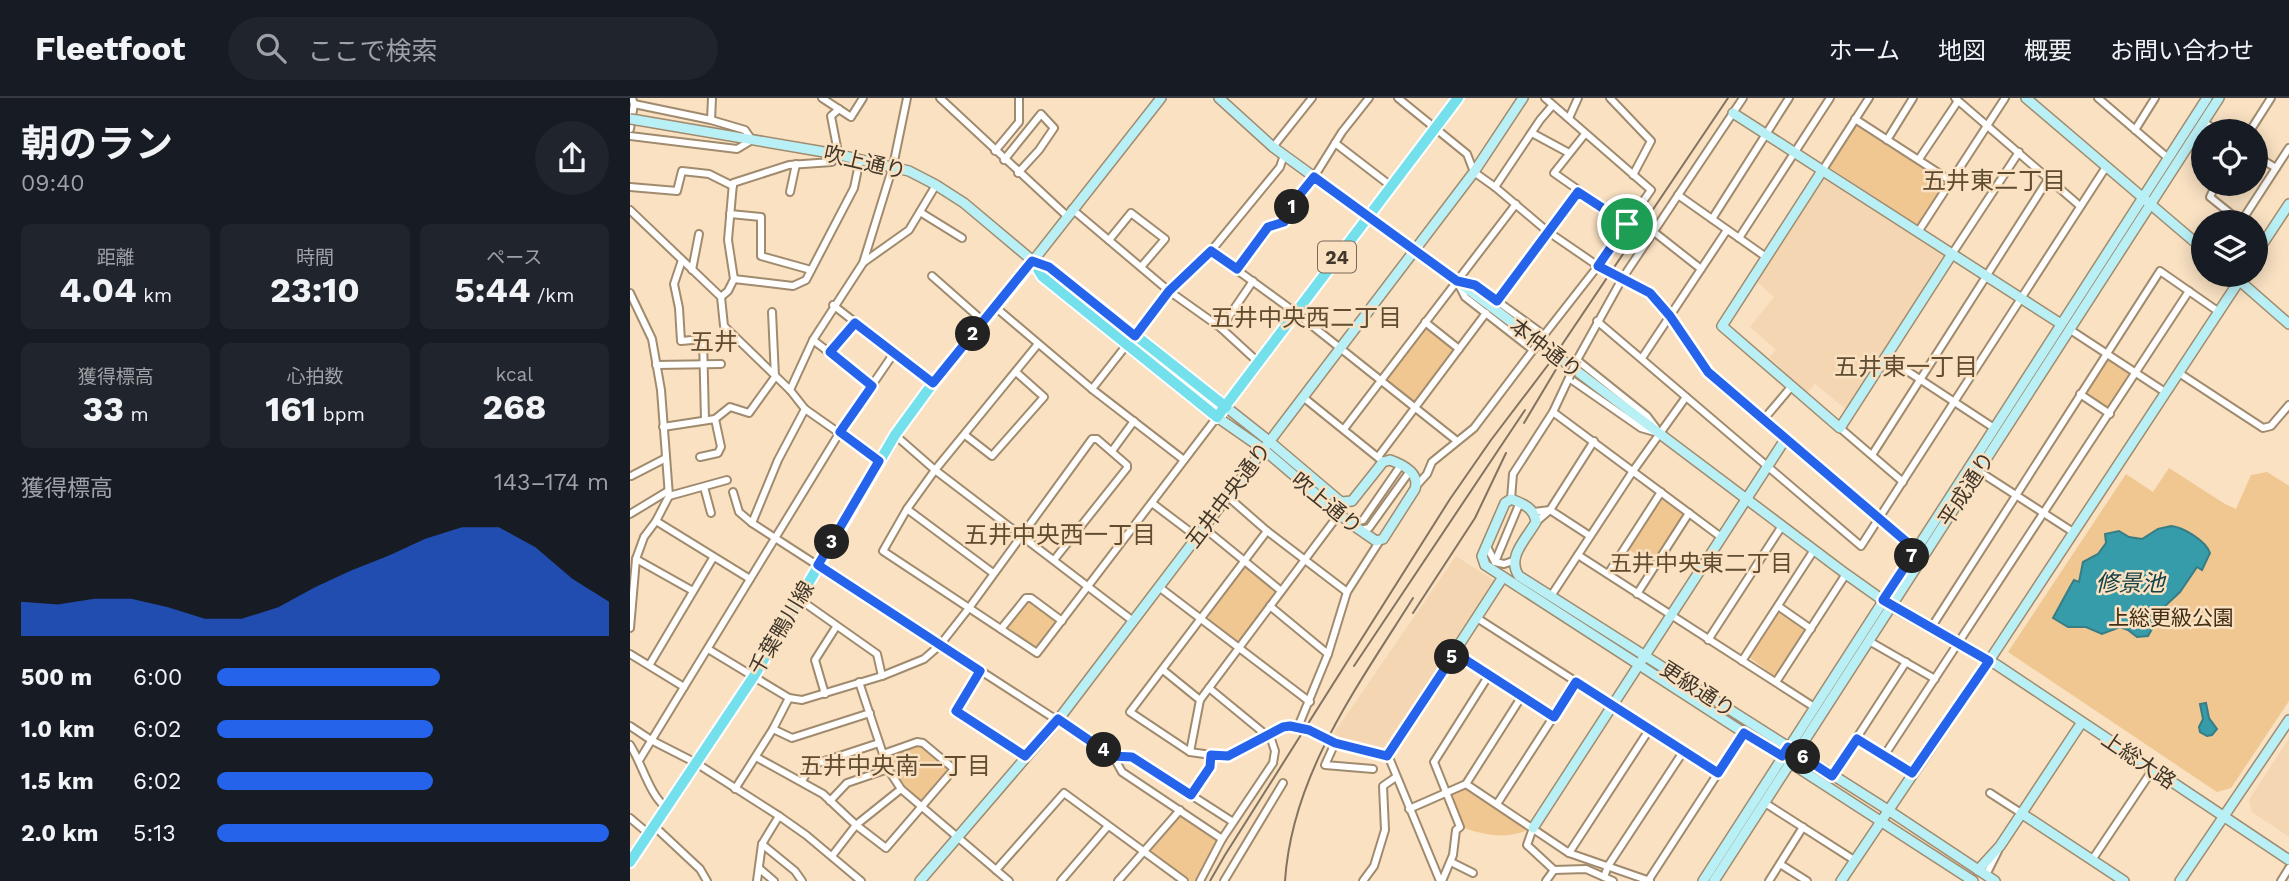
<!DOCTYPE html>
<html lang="ja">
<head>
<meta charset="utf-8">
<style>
	:root { --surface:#171b24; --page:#20242c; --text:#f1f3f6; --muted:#9ea1a6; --line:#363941; --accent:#2563eb }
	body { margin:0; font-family:"Work Sans","Noto Sans JP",sans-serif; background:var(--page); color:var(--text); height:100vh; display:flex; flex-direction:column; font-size:26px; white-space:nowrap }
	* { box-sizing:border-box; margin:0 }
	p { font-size:23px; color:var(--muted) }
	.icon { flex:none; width:38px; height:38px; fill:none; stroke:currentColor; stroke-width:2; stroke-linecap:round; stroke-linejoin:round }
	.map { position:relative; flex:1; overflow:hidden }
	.side { display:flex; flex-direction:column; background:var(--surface); width:630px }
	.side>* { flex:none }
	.fabs { position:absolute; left:1561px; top:21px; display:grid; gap:14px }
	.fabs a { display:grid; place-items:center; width:77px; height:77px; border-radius:50%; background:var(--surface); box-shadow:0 4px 18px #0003; font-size:35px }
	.pin { position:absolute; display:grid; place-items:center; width:60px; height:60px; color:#fff; margin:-30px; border:4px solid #fff; border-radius:50%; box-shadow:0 2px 7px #0007 }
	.km { position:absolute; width:35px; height:35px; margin:-18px; border-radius:50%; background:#222; color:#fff; font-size:19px; line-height:35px; text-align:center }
	.round { display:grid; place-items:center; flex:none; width:74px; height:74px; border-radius:37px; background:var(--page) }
	.head { display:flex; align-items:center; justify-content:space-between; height:119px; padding:0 21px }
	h1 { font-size:38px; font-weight:700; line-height:52px }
	.metrics { display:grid; grid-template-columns:repeat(3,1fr); gap:10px; height:119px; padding:7px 21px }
	.metrics div { display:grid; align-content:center; border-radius:10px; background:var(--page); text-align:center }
	.metrics b { font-size:35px; font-weight:700 }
	.metrics small { font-size:19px; font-weight:400 }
	.metrics p { font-size:19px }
	.chart { height:196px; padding:14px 21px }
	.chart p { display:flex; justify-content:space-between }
	.chart svg { width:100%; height:126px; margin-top:7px; fill:var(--accent); opacity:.7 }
	ul { padding:0 21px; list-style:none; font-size:23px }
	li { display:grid; grid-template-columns:112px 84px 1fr; align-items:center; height:52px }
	li i { height:18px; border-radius:9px; background:var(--accent) }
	header { display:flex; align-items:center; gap:42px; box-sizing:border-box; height:98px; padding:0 35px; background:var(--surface); border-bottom:2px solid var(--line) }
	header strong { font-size:33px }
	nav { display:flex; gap:38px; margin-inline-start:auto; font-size:24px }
	.search { width:490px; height:63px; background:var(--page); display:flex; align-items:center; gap:18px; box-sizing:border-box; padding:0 24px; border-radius:38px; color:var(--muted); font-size:26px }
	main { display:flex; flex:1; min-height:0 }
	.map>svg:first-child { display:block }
</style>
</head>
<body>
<header>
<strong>Fleetfoot</strong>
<div class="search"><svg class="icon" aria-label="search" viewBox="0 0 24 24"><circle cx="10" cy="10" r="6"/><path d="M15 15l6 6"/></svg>ここで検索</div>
<nav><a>ホーム</a><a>地図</a><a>概要</a><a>お問い合わせ</a></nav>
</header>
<main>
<section class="side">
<div class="head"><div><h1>朝のラン</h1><p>09:40</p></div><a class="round"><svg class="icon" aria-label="share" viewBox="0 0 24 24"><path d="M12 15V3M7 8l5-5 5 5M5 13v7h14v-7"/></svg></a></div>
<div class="metrics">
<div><p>距離</p><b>4.04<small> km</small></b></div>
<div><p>時間</p><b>23:10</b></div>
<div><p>ペース</p><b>5:44<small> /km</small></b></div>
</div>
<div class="metrics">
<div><p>獲得標高</p><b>33<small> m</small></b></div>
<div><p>心拍数</p><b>161<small> bpm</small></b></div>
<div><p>kcal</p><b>268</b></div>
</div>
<div class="chart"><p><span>獲得標高</span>143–174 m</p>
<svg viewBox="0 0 160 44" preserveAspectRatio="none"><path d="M0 44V32L10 33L20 31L30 31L40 34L50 38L60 38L70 34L80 27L90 21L100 16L110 10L120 6L130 6L140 13L150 24L160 32V44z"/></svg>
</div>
<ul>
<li><b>500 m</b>6:00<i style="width:57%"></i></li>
<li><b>1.0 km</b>6:02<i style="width:55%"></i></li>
<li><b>1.5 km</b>6:02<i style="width:55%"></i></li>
<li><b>2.0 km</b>5:13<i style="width:100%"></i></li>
</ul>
</section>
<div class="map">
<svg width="1659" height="783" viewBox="0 0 1659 783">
	<rect width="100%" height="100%" fill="#f9e1c2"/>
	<g fill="#f4d7b2">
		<path d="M1193,79h4l118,75 2,6 -100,152 -32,-26 -8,9 -38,-36 7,-7 -26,-23 24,-30 -18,-16z"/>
		<path d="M826,458l39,25 -109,168 -54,-13z"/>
		<path d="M1659,640v99l-37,-25 -3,-12z"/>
	</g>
	<g fill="#f0c691">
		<path d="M1228,25l87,57v4l-26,40 -2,1 -88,-58z"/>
		<path d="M797,230l28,22 -41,54 -28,-23z"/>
		<path d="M1476,260l25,15 1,4 -23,32 -24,-18z"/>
		<path d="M1539,370l56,36 11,5 15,-34 16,-3 22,14v215l-58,87 -14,4 -209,-140 118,-178 27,18z"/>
		<path d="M1032,398l23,17 -32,52 -25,-16z"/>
		<path d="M613,470h5l27,21 1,4 -35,47 -5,1 -27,-22 -1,-4z"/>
		<path d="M401,503l26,20 -19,27h-3l-27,-18 -1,-4 19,-24z"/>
		<path d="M1152,513l25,17v3l-29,45 -3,1 -26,-20 30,-45z"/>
		<path d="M286,648h5l26,23 -1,4 -25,28c-14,-13 -26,-24 -32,-43l1,-3z"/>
		<path d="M836,686l67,44c-29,12 -43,8 -73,-1l-13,-34z"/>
		<path d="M550,716l37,26 -21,41h-6l-41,-31z"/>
	</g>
	<g fill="#369caa" stroke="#397d84" stroke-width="2">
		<path d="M1541,428c12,1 35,15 39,27l-8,17 -5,-3 -17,25 -16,15 -16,29 -11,1 -9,-7 -8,-3 -18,7 -16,-7h-18l-15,-9 18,-33 3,-5 5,2 4,-20 15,-8 8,-11 -1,-9 14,-3 10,6 13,2 16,-10z"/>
		<path d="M1576,605l3,15 8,11 -5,6 -5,1 -7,-4 -1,-5 4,-8 -3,-15z"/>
	</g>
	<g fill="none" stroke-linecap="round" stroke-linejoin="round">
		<defs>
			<g id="street">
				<path d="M192,0l29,19 12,-19"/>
				<path d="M310,0l127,118"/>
				<path d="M768,0l69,56 7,18 21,15 52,44 51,35 52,27 20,23 38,56 78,66"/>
				<path d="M980,0l41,43 -18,34"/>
				<path d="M1325,0l125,108"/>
				<path d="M1468,0l70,60"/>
				<path d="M939,20l9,-20"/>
				<path d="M1225,21l96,62"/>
				<path d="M81,22l1,-22"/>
				<path d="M1573,24l15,9"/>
				<path d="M0,31l4,-25 -2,-6"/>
				<path d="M1505,32l20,-32"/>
				<path d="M1620,33l21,-33"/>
				<path d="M902,35l37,20"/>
				<path d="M955,36l-31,39 73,51"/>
				<path d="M0,38l107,13 15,-9 -7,-10 -34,-10 -77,-16"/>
				<path d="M1257,42l26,-42"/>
				<path d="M705,45l56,43"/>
				<path d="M643,49l39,-49"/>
				<path d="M365,53l24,-29v-24"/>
				<path d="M1626,58l20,12"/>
				<path d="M1289,61l39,-58"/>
				<path d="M374,62l37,-46 13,14 -15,22 -21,23"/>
				<path d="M1192,73l47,-73"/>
				<path d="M1586,86l-6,13 31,25"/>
				<path d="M0,89l47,4 5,-20 27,3 24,12"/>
				<path d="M865,89l45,-67 12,-14"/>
				<path d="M160,94l6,-28"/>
				<path d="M1048,97l88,62"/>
				<path d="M442,111l97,82 52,37 38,35"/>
				<path d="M0,112l91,87 3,29 66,64 15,19 74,52"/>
				<path d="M290,114l42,26"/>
				<path d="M100,116l31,3v39l50,14"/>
				<path d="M1082,121l77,-121"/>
				<path d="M1611,124l48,-74"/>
				<path d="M1024,134l47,37"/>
				<path d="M1288,134l87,-134"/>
				<path d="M1109,140l91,-140"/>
				<path d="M479,142l22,-27 34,26 -24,28"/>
				<path d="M581,153l85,62 161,128"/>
				<path d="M1322,156l67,-102"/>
				<path d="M52,162l-8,24 5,24 2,33 22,-2 2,81"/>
				<path d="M234,164l45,-32 27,-45"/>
				<path d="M607,171l31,-42 16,-5 6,-8 3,-11 21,-26 28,-45 27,-34"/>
				<path d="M62,172l7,-36"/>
				<path d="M302,178l51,45"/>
				<path d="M104,181l59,7 13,-6 48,-92 6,-29"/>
				<path d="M831,184l14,3 69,50 54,-69 53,-76 -106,-92"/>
				<path d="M0,195l22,46 9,51 8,106 -13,25 -12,16 -8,22 -6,69"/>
				<path d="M91,199l7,-6 6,-12 -6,-39 5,-57 56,-18 43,-3 5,-15 -6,-31 8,-7"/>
				<path d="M867,203l81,-109"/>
				<path d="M203,207l100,78"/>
				<path d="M364,208l98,83 92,71"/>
				<path d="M967,223l264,225 245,-379"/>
				<path d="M795,224l34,27"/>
				<path d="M591,230l32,-47"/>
				<path d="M1439,231l96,63"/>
				<path d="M183,242l59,45"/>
				<path d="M408,246l-103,126 -28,39 -24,42 154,102 180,-236"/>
				<path d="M200,254l25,-29"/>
				<path d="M1256,259l108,71"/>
				<path d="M1012,260l85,-128"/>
				<path d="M26,267l65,-1"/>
				<path d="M1549,275l84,55 8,-2 18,-21"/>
				<path d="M462,291l77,-98 42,-40 69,-84 4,-12"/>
				<path d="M160,292l23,-50 50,-77 30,-97 14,-68"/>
				<path d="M1450,296l30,20"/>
				<path d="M673,299l78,63"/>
				<path d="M923,314l168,125"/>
				<path d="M1134,321l27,-32"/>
				<path d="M33,329l52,-8 15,-12 19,6 26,-36 -3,-65"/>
				<path d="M1026,330l-9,-12 -70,-56 45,-81 121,-181"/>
				<path d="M1210,330l63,54"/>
				<path d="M714,331l172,-225"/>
				<path d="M265,337l40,35 198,151"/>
				<path d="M335,337l27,21 52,-59 -28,-25"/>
				<path d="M482,353l22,-30"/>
				<path d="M1242,357l177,-277"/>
				<path d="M70,359l18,-4 3,-6 -6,-28"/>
				<path d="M748,359l108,-144"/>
				<path d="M1347,372l96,62"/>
				<path d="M1,378l35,-18"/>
				<path d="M787,387l10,-11 5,-12 42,-34 59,-78 -68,-53 -7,-14"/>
				<path d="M74,389l7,26"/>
				<path d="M103,394l6,20 13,11 348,225 13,8 9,16 100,67"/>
				<path d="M39,398l58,-16"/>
				<path d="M597,398l40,35 80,61"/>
				<path d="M881,401l2,-25 40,-62 16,-34 72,50 14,4"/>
				<path d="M522,405l45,34"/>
				<path d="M277,411l86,64"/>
				<path d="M904,414l16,-2 40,26"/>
				<path d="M0,416l38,-23"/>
				<path d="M26,423l94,58"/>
				<path d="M906,424l14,-12 44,-69"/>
				<path d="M122,425l26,-63 27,-51"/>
				<path d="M720,425l13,-3 38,-55"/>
				<path d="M574,430l76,62"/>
				<path d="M731,432l8,-2 41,-57"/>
				<path d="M637,433l-137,181 60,40 21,3 17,1 55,-29c20,-4 34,10 52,16 15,5 33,8 49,11l6,6 50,121"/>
				<path d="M857,449l8,15 9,2 9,-3"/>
				<path d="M948,457l236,152"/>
				<path d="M6,461l57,32"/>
				<path d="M865,464l23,-55 5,-3"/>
				<path d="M978,476l53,-82"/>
				<path d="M529,489l151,115"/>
				<path d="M1007,496l52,-81"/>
				<path d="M921,498l82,-125 53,-74"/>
				<path d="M169,501l78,55 5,22"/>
				<path d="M640,508l58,48"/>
				<path d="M1148,508l33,23"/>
				<path d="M847,520l241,155"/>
				<path d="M1301,530l229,-357 59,41"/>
				<path d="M371,531l25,-31h5l31,23"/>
				<path d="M1078,542l74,-114"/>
				<path d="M1239,543l66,38"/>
				<path d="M78,551l81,49 13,2 80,-24 42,-17 16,-14 29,-37 123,-169h5l30,26v3l-73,92"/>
				<path d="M825,555l99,64"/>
				<path d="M0,556l54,33"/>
				<path d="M1112,563l72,-111"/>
				<path d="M20,566l63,-106"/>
				<path d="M533,572l37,30"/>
				<path d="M350,573l-24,40 69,45"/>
				<path d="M229,584l29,87 13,20 108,92"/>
				<path d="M1146,584l70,-108"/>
				<path d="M195,596l-10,-34 21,-33"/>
				<path d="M0,628l21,14 45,23 83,53 27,19 55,46"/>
				<path d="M668,629l30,-73 19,-62 32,-50"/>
				<path d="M143,631l19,9 78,-25"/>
				<path d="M1227,641l55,34"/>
				<path d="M705,645l-10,22 48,4"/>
				<path d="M0,647c12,18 20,52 37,63"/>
				<path d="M560,654l10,-52 139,-186"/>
				<path d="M483,658l19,1 101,65"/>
				<path d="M1254,658l305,-465"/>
				<path d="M126,659l67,37 33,31 30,23 68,-79 -31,-26 -6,-1 -34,12"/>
				<path d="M10,661l200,-327 54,-79"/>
				<path d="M1202,678l74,-114"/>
				<path d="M172,683l7,-12 6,-5 64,-21"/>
				<path d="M836,686l103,69 81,28"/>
				<path d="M105,691l38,-60 16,-31"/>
				<path d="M1360,695l31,20"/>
				<path d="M561,697l20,-28v-12"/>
				<path d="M200,703l17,-18 41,-14"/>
				<path d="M1135,705l89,57"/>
				<path d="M867,706l79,-122"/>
				<path d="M779,711l57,-25 56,-88"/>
				<path d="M0,720l19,16"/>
				<path d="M24,728l46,43 7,12"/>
				<path d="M903,730l-6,17 27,25 32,-1 27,12"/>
				<path d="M132,746l33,27 7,10"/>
				<path d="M939,755l80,-123"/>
				<path d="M202,758l24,-31 45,-36"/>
				<path d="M1462,762l61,-91"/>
				<path d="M821,764l22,11"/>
				<path d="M1150,766l27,17"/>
				<path d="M130,771l14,12"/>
				<path d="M366,772l68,-77 120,88"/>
				<path d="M1356,777l12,-24"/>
				<path d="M974,779l4,-11 75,-114"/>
				<path d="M127,783l5,-37 17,-28"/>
				<path d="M431,783l47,-55"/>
				<path d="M488,783l62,-71"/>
				<path d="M570,783l22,-42 51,-76 2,-12 -4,-12 -62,-51"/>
				<path d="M594,783l59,-98"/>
				<path d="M733,783l11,-15 11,-36 -2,-44 13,-9"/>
				<path d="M812,783l11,-26 3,-25 4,-3 -26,-65 55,-87"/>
				<path d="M916,783l8,-11"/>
				<path d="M1018,783l96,-148"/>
				<path d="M1139,783l34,-54"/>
				<path d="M1651,783l8,-13"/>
			</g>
			<g id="secondary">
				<path d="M589,0l54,49 184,134 389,293 45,32 106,59 292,195"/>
				<path d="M1396,0l177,151"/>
				<path d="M1103,15l328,211"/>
				<path d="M7,22l199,34 73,17 27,14 28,18 69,58 128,-163"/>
				<path d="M1192,73l-100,155 118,102 112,-174"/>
				<path d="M1626,156l33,-50"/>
				<path d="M1603,177l56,49"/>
				<path d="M587,319l46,32 87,74 26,18 7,-2 32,-50c5,-16 -11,-24 -25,-29l-7,2 -31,39 -11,1 -72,-61 -43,-34"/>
				<path d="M757,658l116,-179"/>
				<path d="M1391,715l103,68"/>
				<path d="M903,730l253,-390 130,112"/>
				<path d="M1348,772l22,-24 82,-124"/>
				<path d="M290,783l138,-161 416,-548 49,-74"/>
				<path d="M1073,783l504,-783"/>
				<path d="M1084,783l505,-783"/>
				<path d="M1211,783l148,-220 254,-386"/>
				<path d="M1343,783l-488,-316 -3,-9 23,-53 6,-4c13,5 23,9 25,23 -10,17 -30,36 -17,54l369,234 107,71"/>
				<path d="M1550,783l109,-161"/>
			</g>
			<g id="primary">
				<path d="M403,163l9,15 175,141 241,-319"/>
				<path d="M403,163l16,6 177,140"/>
				<path d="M0,764l124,-186 141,-241 38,-52 100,-122"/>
			</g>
		</defs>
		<use href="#street" stroke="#a18b6e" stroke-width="10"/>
		<use href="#secondary" stroke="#a18b6e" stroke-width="12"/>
		<use href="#primary" stroke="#fff" stroke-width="14"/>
		<use href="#street" stroke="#fff" stroke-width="6"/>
		<use href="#secondary" stroke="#b9f0f6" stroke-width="9"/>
		<use href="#primary" stroke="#73e0ec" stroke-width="10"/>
		<g stroke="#837361" stroke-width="2">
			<path d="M894,325l34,-57"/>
			<path d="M783,515l62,-95 31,-65"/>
			<path d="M724,568l171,-256"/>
			<path d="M580,783l15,-26 225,-356 41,-59 60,-79 177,-263"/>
			<path d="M655,783c7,-107 73,-195 128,-283"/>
		</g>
		<defs>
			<g id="street-bridge">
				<path d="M903,252l11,-15"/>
				<path d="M939,280l8,-18"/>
			</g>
			<path id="secondary-bridge" d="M0,21l7,1"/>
		</defs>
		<use href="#street-bridge" stroke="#a18b6e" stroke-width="10" stroke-linecap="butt"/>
		<use href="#secondary-bridge" stroke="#a18b6e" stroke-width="12" stroke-linecap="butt"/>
		<use href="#street-bridge" stroke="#fff" stroke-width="6"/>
		<use href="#secondary-bridge" stroke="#b9f0f6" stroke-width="9"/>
	</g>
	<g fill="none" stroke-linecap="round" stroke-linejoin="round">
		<defs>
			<path id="route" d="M684,79l143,104 18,4 22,16 81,-109 49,32 -29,42 52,27 20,23 38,56 208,178 -33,50 106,61 -77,112 -55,-34 -25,37 -44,-29 -6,9 -38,-23 -26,40 -142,-91 -22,35 -99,-64 -68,103 -52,-13 -26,-13 -19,-4 -7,1 -55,29 -17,-1 -1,12 -19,28 -59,-38 -20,-1 -54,-37 -33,37 -69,-45 24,-40 -162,-106 61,-104 -39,-29 32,-46 -42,-34 25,-29 78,60 99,-122 17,6 86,69 34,-45 42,-40 26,18 31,-42 16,-5 6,-8 3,-11z"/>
		</defs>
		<use href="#route" stroke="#fff" stroke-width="14"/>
		<use href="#route" stroke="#2563eb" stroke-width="9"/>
	</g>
	<g text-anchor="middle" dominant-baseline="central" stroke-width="5" stroke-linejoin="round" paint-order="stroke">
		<rect fill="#f9e1c2" stroke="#786958" stroke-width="2" x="688" y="143.5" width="38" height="31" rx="5"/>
		<g font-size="19" font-weight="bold" fill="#40362a">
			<text x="707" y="159">24</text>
		</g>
		<g font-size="21" fill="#40362a" stroke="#f9e1c2">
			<text transform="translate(235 64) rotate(13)">吹上通り</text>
			<text transform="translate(916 250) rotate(37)">本仲通り</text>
			<text transform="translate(1336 391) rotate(-57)">平成通り</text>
			<text transform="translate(598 397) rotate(-53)">五井中央通り</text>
			<text transform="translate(697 405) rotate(39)">吹上通り</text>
			<text transform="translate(151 530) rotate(-59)">千葉鴨川線</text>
			<text transform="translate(1068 591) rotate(33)">更級通り</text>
			<text transform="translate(1509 662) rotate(34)">上総大路</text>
		</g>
		<g font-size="21" fill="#412e13" stroke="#f9e1c2">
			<text x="1541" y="519">上総更級公園</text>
		</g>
		<g font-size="23" fill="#604c31" stroke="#f9e1c2">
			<text x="1071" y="465">五井中央東二丁目</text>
		</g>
		<g font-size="23" font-style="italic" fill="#154249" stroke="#f9e1c2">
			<text x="1500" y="485">修景池</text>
		</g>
		<g font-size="24" fill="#604c31" stroke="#f9e1c2">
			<text x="1364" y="83">五井東二丁目</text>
			<text x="676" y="220">五井中央西二丁目</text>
			<text x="84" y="244">五井</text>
			<text x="1276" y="269">五井東一丁目</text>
			<text x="430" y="437">五井中央西一丁目</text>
			<text x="265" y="668">五井中央南一丁目</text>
		</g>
	</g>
</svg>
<div class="fabs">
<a><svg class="icon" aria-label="locate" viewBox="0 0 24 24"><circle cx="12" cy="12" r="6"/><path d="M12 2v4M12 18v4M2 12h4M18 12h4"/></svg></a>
<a><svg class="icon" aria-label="layers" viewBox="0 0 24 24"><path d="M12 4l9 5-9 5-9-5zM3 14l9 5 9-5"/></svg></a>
</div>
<div class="pin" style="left:997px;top:126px;background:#1e9e55"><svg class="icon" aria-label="arrive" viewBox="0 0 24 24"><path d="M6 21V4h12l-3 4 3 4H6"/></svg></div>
<b class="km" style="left:662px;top:109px">1</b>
<b class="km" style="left:343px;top:236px">2</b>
<b class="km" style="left:202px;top:444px">3</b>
<b class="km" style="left:474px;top:652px">4</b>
<b class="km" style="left:822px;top:559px">5</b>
<b class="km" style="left:1173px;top:659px">6</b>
<b class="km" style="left:1282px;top:458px">7</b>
</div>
</main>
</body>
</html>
